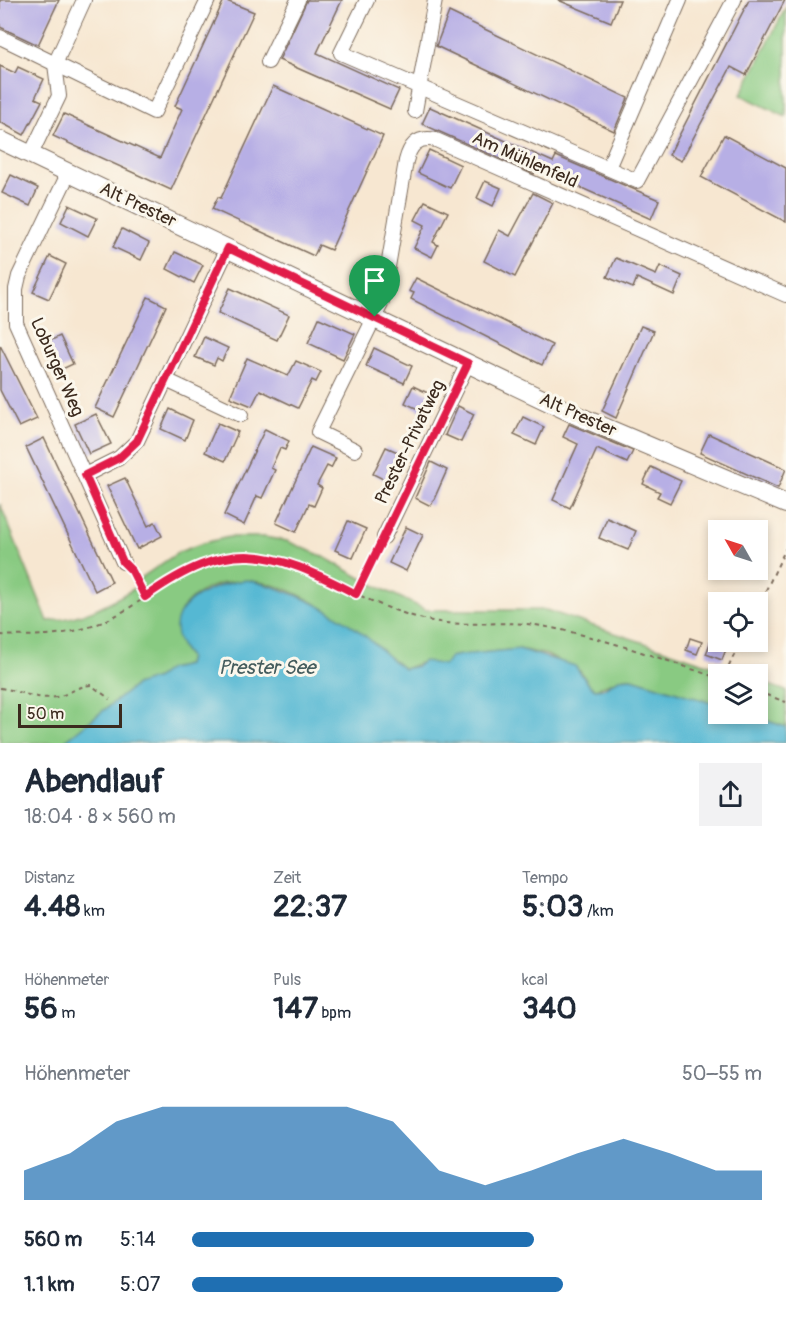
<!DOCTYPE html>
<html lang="de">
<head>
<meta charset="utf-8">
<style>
	:root { --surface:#fff; --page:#f2f2f3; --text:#1f2937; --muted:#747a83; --accent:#1f6fb2 }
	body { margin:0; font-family:Pangolin,sans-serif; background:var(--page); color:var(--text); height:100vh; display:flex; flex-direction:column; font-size:22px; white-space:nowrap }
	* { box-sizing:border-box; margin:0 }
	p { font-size:20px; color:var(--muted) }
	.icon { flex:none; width:33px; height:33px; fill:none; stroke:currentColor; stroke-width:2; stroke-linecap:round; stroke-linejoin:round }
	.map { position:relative; height:743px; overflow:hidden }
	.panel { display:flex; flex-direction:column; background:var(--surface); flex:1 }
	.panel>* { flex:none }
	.needle { width:39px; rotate:309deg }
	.buttons { position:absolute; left:708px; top:520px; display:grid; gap:12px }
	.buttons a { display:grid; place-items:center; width:60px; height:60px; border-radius:0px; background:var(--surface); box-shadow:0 3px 9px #0003; font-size:30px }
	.scale { position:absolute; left:18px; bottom:15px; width:104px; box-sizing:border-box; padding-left:6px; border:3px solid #3b2a1e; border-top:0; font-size:16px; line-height:21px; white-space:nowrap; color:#3b2a1e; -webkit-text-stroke:4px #fbf7ec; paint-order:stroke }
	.pin { position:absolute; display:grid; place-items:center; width:51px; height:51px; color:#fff; margin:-62px -26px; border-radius:50% 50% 50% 0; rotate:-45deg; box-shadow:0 0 6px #0007 }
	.pin .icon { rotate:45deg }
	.round { display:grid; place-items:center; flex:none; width:63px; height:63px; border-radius:0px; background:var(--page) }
	.summary { display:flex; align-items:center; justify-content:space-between; height:102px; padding:0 24px }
	h1 { font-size:33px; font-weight:700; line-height:45px }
	.metrics { display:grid; grid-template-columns:repeat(3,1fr); gap:9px; height:102px; padding:6px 24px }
	.metrics div { display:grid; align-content:center }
	.metrics b { font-size:30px; font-weight:700 }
	.metrics small { font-size:16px; font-weight:400 }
	.metrics p { font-size:16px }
	.chart { height:168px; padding:12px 24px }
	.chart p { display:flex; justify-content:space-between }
	.chart svg { width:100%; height:108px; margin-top:6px; fill:var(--accent); opacity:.7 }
	ul { padding:0 24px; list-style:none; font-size:20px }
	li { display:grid; grid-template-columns:96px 72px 1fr; align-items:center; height:45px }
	li i { height:15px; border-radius:8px; background:var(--accent) }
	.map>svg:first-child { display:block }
</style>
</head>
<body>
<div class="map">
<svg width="786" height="743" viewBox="0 0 786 743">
	<rect width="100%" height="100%" fill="#fbf7ec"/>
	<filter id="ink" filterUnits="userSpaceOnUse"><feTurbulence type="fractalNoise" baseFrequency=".0167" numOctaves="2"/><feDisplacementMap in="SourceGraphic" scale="12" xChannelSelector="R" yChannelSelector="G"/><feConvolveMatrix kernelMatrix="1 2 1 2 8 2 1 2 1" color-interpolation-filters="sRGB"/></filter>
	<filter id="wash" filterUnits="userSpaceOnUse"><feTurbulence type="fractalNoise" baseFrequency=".008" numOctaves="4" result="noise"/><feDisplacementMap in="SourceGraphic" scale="24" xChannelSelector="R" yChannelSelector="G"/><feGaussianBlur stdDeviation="1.35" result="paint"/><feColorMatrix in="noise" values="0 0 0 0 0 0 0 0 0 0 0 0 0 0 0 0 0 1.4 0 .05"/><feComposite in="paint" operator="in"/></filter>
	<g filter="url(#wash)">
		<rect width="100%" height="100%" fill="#f7e7d1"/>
		<g fill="#89ca82" stroke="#627a50" stroke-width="1.5">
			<path d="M786,7v110l-45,-22z"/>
			<path d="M0,504l48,117c34,-2 60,-17 89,-34l-2,-5 44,-30 24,-9 26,-6h35l23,4 35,15 46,26 58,28h120l194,65h-22v30l-86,-27h-9l-28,11 -5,-3 -10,-15 -33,-16 -28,-6 -58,6 -11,2 -5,8 -25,-2 -16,6c-49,-38 -121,-107 -190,-83 -12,4 -25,13 -32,24 -9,15 -3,35 7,47l-2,8 -17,4 -13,9 -21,7 -74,58h-62z"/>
			<path d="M758,681l28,10v36l-39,-13h11z"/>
		</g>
		<path fill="#55b8d3" stroke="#487178" stroke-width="1.5" d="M247,580c43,9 88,30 122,59 12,10 22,21 35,30l13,-3 7,-5 20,4 6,-8 11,-2 58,-6 56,17 15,20 5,3 9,-1 15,-9 13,-1 86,27v9h28l40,13v16h-724l74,-58 21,-7 12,-9 18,-4 2,-8c-39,-46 19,-73 58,-77z"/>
		<g id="blocks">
			<g fill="#b7afe5">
				<path d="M0,0h59l-21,45 -38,-18z"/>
				<path d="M224,0l30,12 -83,178 -118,-54 11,-22 96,44 22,-49 -7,-3z"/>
				<path d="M307,0h35l-25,53 82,37 -9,19 -111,-49z"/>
				<path d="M558,0h62l-9,22z"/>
				<path d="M749,0h36l-39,75 -15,-8 -50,94 -12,-6z"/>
				<path d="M449,12l179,86 -14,33 -178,-85z"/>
				<path d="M0,66l15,7 3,-6 26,12 -9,19 7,3 -18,34 -24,-13z"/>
				<path d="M273,86l110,50 -52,114 -12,-5 -5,11 -102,-47 6,-12 3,1z"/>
				<path d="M430,107l123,55 3,-6 103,44 -8,19 -114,-51 -3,6 -112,-50z"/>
				<path d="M724,135l62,33v54l-85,-45z"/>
				<path d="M429,150l32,15 -11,23 -32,-15z"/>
				<path d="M11,175l27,13 -8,18 -28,-13z"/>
				<path d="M485,181l16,7 -8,18 -16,-8z"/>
				<path d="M533,193l20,10 -38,74 -31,-16 15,-31 11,6z"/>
				<path d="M425,201l23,11 -15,30 5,3 -6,12 -18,-9 11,-23 -10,-5z"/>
				<path d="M69,205l28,13 -9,18 -27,-14z"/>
				<path d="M122,229l27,14 -8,17 -28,-13z"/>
				<path d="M175,252l28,13 -9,18 -27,-14z"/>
				<path d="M50,256l16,8 -17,35 -16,-7z"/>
				<path d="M616,258l40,17 4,-9 22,10 -8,19 -37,-17 -4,10 -26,-11z"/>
				<path d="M416,278l136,67 -10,20 -131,-66 3,-6 -5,-2z"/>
				<path d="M230,288l59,27 -12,25 -59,-27z"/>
				<path d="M148,297l18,9 -52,111 -19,-9z"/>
				<path d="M319,318l36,16 -12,25 -35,-16z"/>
				<path d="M641,326l13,5 -38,87 -14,-7z"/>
				<path d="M60,336l13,28 -17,8 -13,-28z"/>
				<path d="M204,337l24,11 -6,13 -5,-3 -3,7 -19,-8z"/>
				<path d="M0,345l37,74 -18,8 -19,-37z"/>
				<path d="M374,348l38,18 -8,17 -38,-17z"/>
				<path d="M247,358l41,18 8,-15 25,11 -5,10 -4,-2 -14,28 -38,-18 -8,16 -22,-9z"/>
				<path d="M413,386l17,8 -8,17 -17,-8z"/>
				<path d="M458,406l16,8 -13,28 -16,-7z"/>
				<path d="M170,409l23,11 -8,20 -24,-11z"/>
				<path d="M96,414l15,30 -22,10 -14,-30z"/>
				<path d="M523,417l21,10 -8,18 -22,-10z"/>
				<path d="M218,423l20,9 -13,29 -20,-9z"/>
				<path d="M569,424l64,27 -6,12 -30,-14 -27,59 -17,-8 25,-56 -15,-7z"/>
				<path d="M265,429l24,12 -4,9 -5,-2 -9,20 4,2 -13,28 -5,-2 -13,29 -20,-10z"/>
				<path d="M709,434l77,35 -8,19 -78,-35z"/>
				<path d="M44,438l68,144 -17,9 -69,-144z"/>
				<path d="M311,447l25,11 -5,10 -4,-2 -10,19 5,3 -8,18 -5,-2 -13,28 -20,-9z"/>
				<path d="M386,447l16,7 -13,28 -16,-8z"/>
				<path d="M431,462l16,8 -16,36 -16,-8z"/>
				<path d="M651,467l30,14 -11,22 -13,-6 3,-5 -17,-8z"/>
				<path d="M125,478l23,48 7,-4 7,14 -25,13 -30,-63z"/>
				<path d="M607,518l29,13 -8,19 -29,-12z"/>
				<path d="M348,521l18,8 -13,29 -18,-8z"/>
				<path d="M406,527l17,8 -17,36 -17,-8z"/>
				<path d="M690,638l12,4 -5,12 -11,-4z"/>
				<path d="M712,638l16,6 -6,16 -16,-6z"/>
			</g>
		</g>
	</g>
	<g filter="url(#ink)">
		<use href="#blocks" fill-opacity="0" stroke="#7d6c5d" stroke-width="1.5"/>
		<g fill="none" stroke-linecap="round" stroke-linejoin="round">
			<defs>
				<g id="minor">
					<path d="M367,0l-26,53 296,128 97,-181"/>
					<path d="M0,37l154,75 54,-112"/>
					<path d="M268,62l30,-62"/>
					<path d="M415,111l20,-111"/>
					<path d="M31,154l28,-58 -4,-32 29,-64"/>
					<path d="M608,168l72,-168"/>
					<path d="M69,172l-50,104 -3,13v34l107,239"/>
					<path d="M166,380l75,35"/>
					<path d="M355,450l-37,-18 64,-130 24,-141c4,-16 12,-25 30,-21l350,155"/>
					<path d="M85,475l34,-17 18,-17 91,-193"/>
					<path d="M384,537l84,-174"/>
				</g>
				<path id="major" d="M0,140l578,276 208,88"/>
			</defs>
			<use href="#minor" stroke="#7d6c5d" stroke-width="16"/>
			<use href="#major" stroke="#7d6c5d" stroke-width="20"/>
			<g stroke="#7d6c5d" stroke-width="2" stroke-dasharray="4.5 4.5" stroke-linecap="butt">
				<path d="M131,571l14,26"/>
				<path d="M356,594l23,-46"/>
				<path d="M758,607l28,-59"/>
				<path d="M0,635c36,2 73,1 107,-15 43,-20 78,-60 128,-64 46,-4 84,21 124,39 22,11 44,19 68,25 36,8 72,0 108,5 59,9 127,34 183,53"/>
				<path d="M725,675l15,-33"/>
				<path d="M0,688c18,2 37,13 56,9 12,-2 21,-11 35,-12l19,14"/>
				<path d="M758,692l28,10"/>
			</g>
			<use href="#minor" stroke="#fff" stroke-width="14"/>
			<use href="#major" stroke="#fff" stroke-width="18"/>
		</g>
	</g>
	<g fill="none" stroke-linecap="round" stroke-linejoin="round" filter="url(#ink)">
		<defs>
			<path id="route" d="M228,248l240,115 -112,231c-86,-45 -127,-57 -211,3l-13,-26 -9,-9 -38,-87 34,-17 18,-17z"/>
		</defs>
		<use href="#route" stroke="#fff" stroke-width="12"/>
		<use href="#route" stroke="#e11d48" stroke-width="8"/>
	</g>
	<g text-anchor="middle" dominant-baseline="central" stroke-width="6" stroke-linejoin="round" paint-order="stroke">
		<g font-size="18" fill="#3b2a1e" stroke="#fbf7ec">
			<text transform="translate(525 160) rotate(24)">Am Mühlenfeld</text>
			<text transform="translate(138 205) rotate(25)">Alt Prester</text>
			<text transform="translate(57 367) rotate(66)">Loburger Weg</text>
			<text transform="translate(578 415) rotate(24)">Alt Prester</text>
			<text transform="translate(410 442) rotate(-64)">Prester-Privatweg</text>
		</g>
		<g font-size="20" font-style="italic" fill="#445c5d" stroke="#fbf7ec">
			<text x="267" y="667">Prester See</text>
		</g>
	</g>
</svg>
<div class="buttons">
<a><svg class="needle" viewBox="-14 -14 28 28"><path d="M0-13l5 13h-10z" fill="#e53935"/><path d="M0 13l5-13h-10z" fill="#747a83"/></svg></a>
<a><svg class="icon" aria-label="locate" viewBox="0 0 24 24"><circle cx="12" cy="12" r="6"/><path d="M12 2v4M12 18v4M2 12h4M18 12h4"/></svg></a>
<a><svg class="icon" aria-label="layers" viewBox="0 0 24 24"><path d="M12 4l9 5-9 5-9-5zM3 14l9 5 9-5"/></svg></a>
</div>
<div class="scale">50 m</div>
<div class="pin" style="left:375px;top:317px;background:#1e9e55"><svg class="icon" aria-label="arrive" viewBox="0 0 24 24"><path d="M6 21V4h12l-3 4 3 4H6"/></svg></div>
</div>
<section class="panel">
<div class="summary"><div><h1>Abendlauf</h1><p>18:04 · 8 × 560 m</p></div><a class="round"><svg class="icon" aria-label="share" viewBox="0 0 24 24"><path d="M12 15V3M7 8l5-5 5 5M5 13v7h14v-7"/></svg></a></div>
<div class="metrics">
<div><p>Distanz</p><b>4.48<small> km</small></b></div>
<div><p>Zeit</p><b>22:37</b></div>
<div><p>Tempo</p><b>5:03<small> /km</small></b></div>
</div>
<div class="metrics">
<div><p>Höhenmeter</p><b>56<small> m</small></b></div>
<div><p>Puls</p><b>147<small> bpm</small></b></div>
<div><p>kcal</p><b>340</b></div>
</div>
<div class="chart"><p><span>Höhenmeter</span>50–55 m</p>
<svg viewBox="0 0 160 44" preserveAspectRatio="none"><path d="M0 44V32L10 25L20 12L30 6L40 6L50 6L60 6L70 6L80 12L90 32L100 38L110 32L120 25L130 19L140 25L150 32L160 32V44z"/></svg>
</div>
<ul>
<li><b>560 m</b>5:14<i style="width:60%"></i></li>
<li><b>1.1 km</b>5:07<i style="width:65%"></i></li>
</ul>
</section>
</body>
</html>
